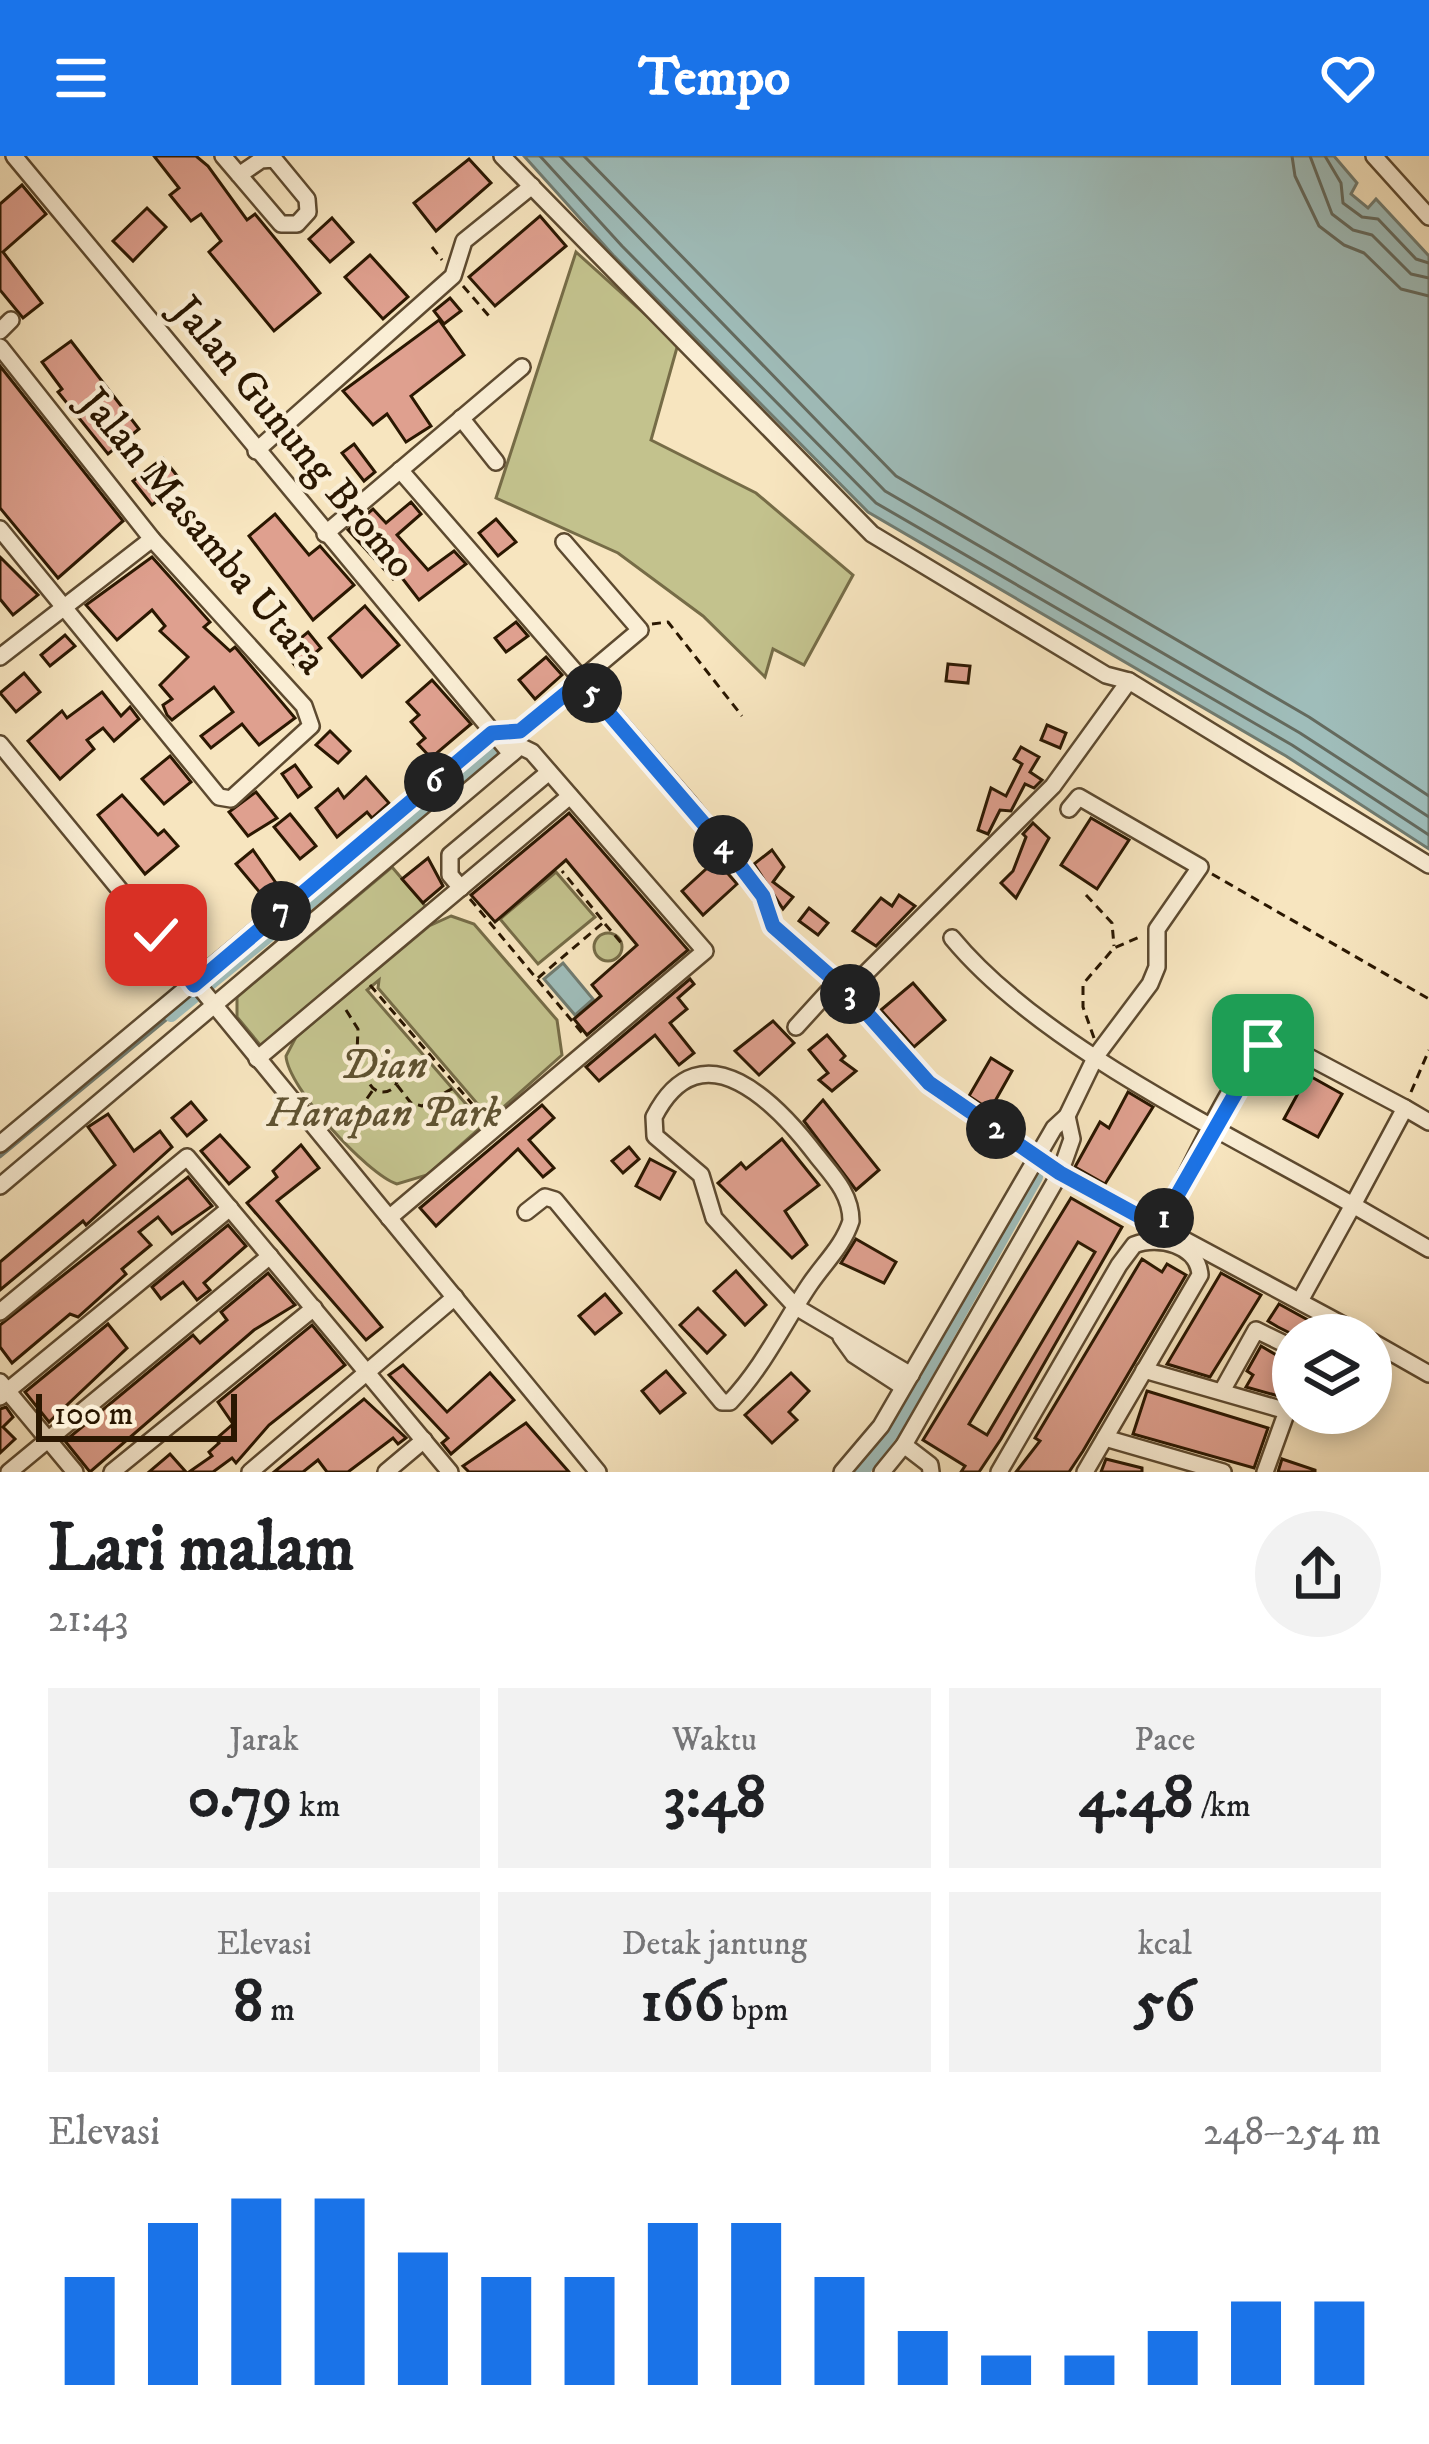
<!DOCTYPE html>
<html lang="id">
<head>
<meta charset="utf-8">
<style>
	:root { --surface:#fff; --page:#f2f2f2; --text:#202124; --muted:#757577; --accent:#1a73e8 }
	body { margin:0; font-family:"IM FELL DW Pica",serif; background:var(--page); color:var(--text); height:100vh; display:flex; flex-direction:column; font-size:45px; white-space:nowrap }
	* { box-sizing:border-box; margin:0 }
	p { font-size:39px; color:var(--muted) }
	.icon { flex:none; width:66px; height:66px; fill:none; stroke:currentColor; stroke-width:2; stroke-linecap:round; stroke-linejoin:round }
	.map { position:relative; height:1316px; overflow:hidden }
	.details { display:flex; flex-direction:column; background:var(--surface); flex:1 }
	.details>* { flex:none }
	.fabs { position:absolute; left:1272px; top:1158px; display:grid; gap:24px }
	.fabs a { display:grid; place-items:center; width:120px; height:120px; border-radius:50%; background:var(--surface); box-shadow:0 6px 18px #0003; font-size:60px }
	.scale { position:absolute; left:36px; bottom:30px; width:201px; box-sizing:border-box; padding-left:12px; border:6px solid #2a1701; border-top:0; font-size:33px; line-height:42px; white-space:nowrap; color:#2a1701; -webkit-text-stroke:9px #faeed5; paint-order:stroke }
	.pin { position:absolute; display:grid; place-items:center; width:102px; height:102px; color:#fff; margin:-51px; border-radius:24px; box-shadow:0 6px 18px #0006 }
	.km { position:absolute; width:60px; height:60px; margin:-30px; border-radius:50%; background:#222; color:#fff; font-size:33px; line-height:60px; text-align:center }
	.round { display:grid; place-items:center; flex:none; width:126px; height:126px; border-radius:63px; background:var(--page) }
	.headline { display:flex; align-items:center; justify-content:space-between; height:204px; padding:0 48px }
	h1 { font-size:66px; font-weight:700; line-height:90px }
	.stats { display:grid; grid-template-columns:repeat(3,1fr); gap:18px; height:204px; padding:12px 48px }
	.stats div { display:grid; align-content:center; border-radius:0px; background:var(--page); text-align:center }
	.stats b { font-size:60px; font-weight:700 }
	.stats small { font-size:33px; font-weight:400 }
	.stats p { font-size:33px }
	.chart { height:336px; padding:24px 48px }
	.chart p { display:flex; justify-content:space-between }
	.chart svg { width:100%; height:216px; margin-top:12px; stroke:var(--accent); stroke-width:6 }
	header { display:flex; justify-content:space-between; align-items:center; height:156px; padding:0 48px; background:var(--accent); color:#fff; font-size:54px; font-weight:700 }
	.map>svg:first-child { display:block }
</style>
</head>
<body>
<header><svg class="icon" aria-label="menu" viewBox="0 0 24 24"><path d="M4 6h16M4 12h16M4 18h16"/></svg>Tempo<svg class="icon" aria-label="heart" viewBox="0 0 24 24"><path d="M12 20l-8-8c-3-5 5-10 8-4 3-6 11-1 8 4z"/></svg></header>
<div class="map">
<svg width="1429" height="1316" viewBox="0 0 1429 1316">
	<rect width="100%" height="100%" fill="#f7e5bf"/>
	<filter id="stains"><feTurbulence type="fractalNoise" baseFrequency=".00167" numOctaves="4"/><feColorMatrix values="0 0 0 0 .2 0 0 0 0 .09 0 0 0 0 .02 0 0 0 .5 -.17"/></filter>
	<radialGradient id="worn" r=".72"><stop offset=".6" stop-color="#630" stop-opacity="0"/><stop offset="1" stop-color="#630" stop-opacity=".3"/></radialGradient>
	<g fill="#c3c28d" stroke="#766c47" stroke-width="3" fill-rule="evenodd">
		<path d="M576,96l102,92 -27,96 105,53 97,82 -49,90 -31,-16 -8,28 -62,-61 -85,-63 -122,-55z"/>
		<path d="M392,711l35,41 -166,138 -24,-29v-20z"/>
		<path d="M556,716l39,45 -57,47 -38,-45z"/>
		<path d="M451,760l23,8 83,96 5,35 -135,120 -30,9c-30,-10 -109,-96 -111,-128l10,-19 133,-111zM379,824l-1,8 103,120 10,-1 -12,12 -112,-129z"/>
		<circle cx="608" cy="791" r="14"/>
	</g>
	<g fill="#9fbdba" stroke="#707b70" stroke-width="3">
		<path d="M524,0h810l23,27 -6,11 17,14 8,-9 53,57v593l-143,-93 -418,-244 -255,-257z"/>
		<path d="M563,807l30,36 -18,16 -31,-36z"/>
	</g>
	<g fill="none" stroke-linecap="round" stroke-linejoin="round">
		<g stroke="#646a5e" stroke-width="3">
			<path d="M540,0l82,90 254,257 416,242 137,90"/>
			<path d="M560,0l325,335 415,242 129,84"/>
			<path d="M584,0l312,320 413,241 120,79"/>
			<path d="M1292,0l3,20 24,50 25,19 20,8 37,36 28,7"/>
			<path d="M1310,0l22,58 21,16 19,5 39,39 18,4"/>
			<path d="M1325,0l16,27 2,20 19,14 16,2 38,40 13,4"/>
		</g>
		<path stroke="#707b70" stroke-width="4.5" d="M0,1000l171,-141"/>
		<g stroke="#9fbdba" stroke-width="14">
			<path d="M171,859l324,-264"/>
			<path d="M862,1316l32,-42 142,-253"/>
		</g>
	</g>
	<g fill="#dfa08f" stroke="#2a1701" stroke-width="3" fill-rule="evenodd">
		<path d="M154,0h42l12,10 39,54 8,-6 65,79 -46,38 -65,-79 12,-11 -20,-27 -10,7 -21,-26 9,-7z"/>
		<path d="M469,3l22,24 -55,48 -22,-28z"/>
		<path d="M22,29l24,29 -43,38 39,51 -19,15 -23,-28v-86z"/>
		<path d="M147,52l19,19 -33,34 -20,-20z"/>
		<path d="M540,60l26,30 -71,60 -26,-29z"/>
		<path d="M332,62l21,24 -23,20 -21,-23z"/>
		<path d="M370,99l38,42 -25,22 -38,-42z"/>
		<path d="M450,142l11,13 -17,13 -10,-13z"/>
		<path d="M439,164l25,35 -53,41 20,30 -25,16 -19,-28 -14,11 -30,-34z"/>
		<path d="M71,185l68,88 -31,25 -50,-62 4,-3 -20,-27z"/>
		<path d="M0,210l123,155 -65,57 -58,-70z"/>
		<path d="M354,288l21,28 -11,9 -22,-28z"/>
		<path d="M163,302l19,24 -30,23 -19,-24z"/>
		<path d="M411,346l10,12 -24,21 31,35 26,-19 12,13 -47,36 -20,-26 -6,5 -45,-49 25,-21 13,14z"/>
		<path d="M275,358l34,41 11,-9 34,39 -41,35 -64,-84z"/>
		<path d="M496,363l20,23 -18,14 -19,-23z"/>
		<path d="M0,401l38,38 -25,20 -13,-16z"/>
		<path d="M152,401l58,65 -6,5 26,24 5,-4 60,71 -36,27 -17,-21 -31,24 -10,-12 32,-24 -19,-25 -42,33 -5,-5 -4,-10 9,-6 -12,-14 28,-28 -28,-26 5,-5 -13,-16 -35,30 -31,-35z"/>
		<path d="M365,450l34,39 -37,32 -33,-39z"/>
		<path d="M516,466l12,14 -22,16 -11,-14z"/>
		<path d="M308,476l13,16 -24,20 -13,-16z"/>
		<path d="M65,479l10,11 -25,20 -9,-11z"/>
		<path d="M546,501l16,18 -27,24 -16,-19z"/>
		<path d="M948,508l22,2 -2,17 -22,-2z"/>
		<path d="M24,517l16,19 -24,20 -16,-19z"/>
		<path d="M432,524l39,44 -40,34 -13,-14 7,-6 -14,-16 8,-7 -12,-13z"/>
		<path d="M102,536l19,24 9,-9 9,12 -25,22 -11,-13 -16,12 7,9 -34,30 -32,-38 34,-30 5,7z"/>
		<path d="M1047,569l19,8 -6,15 -19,-8z"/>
		<path d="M330,575l20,20 -12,12 -22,-18z"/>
		<path d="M1021,591l18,10 -9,15 12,8 -8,8 -9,-4 -14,27 -11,-1 -12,24 -10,-4 13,-42 15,8 16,-32 -8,-5z"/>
		<path d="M170,600l21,26 -27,22 -22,-25z"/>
		<path d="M295,609l16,22 -13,10 -16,-23z"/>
		<path d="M366,621l23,26 -17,15 -5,-6 -30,25 -21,-29 22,-19 6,9z"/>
		<path d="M256,636l21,26 -29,18 -19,-24z"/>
		<path d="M122,639l36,40 6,-5 14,16 -33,28 -47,-59z"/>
		<path d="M569,657l119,137 -101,85 -13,-16 27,-23 -9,-11 45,-40 -71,-85 -71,62 -24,-27z"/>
		<path d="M290,658l26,32 -16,13 -26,-32z"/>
		<path d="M1091,662l38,22 -32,49 -36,-24z"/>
		<path d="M1033,667l16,15 -33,60 -15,-15 12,-12 13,-34 -3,-3z"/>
		<path d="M253,694l23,33 -14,12 -26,-31z"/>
		<path d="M772,694l12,17 -11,15 20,15 -10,12 -29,-45z"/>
		<path d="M428,702l15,28 -20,17 -21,-24z"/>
		<path d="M716,704l21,24 -34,31 -21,-24z"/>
		<path d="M899,739l16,11 -39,40 -23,-15 28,-33 11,8z"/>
		<path d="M809,752l19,15 -10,12 -19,-14z"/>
		<path d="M690,823l4,5 -16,14 9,11 -17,14 24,30 -15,12 -24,-30 -56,46 -13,-14z"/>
		<path d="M913,827l32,37 -31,27 -33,-37z"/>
		<path d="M773,865l21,22 -35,32 -24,-24z"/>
		<path d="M827,879l18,21 -4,4 15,11 -24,20 -13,-11 9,-7 -19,-23z"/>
		<path d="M991,902l21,13 -22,39 -21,-14z"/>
		<path d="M1308,919l34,19 -24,43 -34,-18z"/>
		<path d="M1128,936l25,15 -48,77 -30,-17 25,-45 9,6z"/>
		<path d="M823,944l56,70 -23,20 -52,-69z"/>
		<path d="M191,946l15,18 -19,16 -15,-18z"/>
		<path d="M542,949l12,13 -25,22 25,28 -11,9 -25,-28 -82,77 -16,-18z"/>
		<path d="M108,958l26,37 26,-20 12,16 -86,78 -3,-4 -83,69v-28l115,-97 -27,-38z"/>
		<path d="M220,979l29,32 -20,17 -28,-33z"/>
		<path d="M782,983l37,46 -34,26 22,34 -15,13 -74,-75 23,-20 5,6z"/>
		<path d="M301,989l18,23 -42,33 105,126 -16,13 -119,-137 30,-26 -4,-6z"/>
		<path d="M629,991l10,12 -16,14 -11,-12z"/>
		<path d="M650,1003l25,13 -15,27 -24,-13z"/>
		<path d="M188,1021l24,29 -40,28 -14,-17 -19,15 12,13 -29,24 4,5 -48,43 -8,-3 -58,49 -12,-16v-22z"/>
		<path d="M1071,1042l51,29 -121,212 -22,33h-18l4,-6 -42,-26zM1078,1086l17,10 -108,183 -18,-11z"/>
		<path d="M228,1069l18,21 -42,37 6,7 -13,10 -14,-18 -22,17 -9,-12z"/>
		<path d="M856,1083l40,23 -12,21 -43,-20z"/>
		<path d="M1142,1103l20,13 5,-8 19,11 -103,176 -14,21h-53l24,-31 -5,-3z"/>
		<path d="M736,1115l30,34 -21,20 -31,-34z"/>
		<path d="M268,1117l27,32 -41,25 -164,142 -25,-31 128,-106 7,8 27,-23 -6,-8z"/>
		<path d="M1221,1117l40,22 -8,13 -43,69 -43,-13z"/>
		<path d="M605,1138l16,19 -26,21 -16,-18z"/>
		<path d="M1279,1148l29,16 24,15h-38l-16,-8 -10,-6z"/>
		<path d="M698,1152l27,27 -18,18 -27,-28z"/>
		<path d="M108,1168l19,24 -78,74 -24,-30z"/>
		<path d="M312,1169l33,40 -76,60 -33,38 -4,-5 -19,14h-24l23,-16 -3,-4 10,-9 -3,-4 17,-15 -15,-22z"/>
		<path d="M1261,1190l32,19v14l-11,18 -36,-10 7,-12 -6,-4z"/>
		<path d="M403,1209l44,47 43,-39 24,27 -63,54 -9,-11 6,-5 -59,-63z"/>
		<path d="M666,1215l19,22 -25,20 -18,-22z"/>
		<path d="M791,1217l18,18 -20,21 8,8 -25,23 -27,-28z"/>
		<path d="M1147,1235l121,37 -14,40 -121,-34z"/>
		<path d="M364,1243l42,39 -8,6 -5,-6 -45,34h-21l-9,-12 -15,12h-29z"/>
		<path d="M6,1251l7,10 -10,10 12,12 -15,14v-44z"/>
		<path d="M526,1267l43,49h-100l-6,-6z"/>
		<path d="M170,1298l16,18h-37z"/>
		<path d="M1106,1303l36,9v4h-41z"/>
		<path d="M1282,1303l33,11v2h-37z"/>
	</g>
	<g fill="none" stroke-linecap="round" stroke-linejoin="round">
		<defs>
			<g id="minor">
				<path d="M14,0l497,598"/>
				<path d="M223,0l58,68h16l11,-12 -1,-13 -33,-40 -13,1 -22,15"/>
				<path d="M502,0l370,378 234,141 23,6 300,184"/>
				<path d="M1374,0l55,61"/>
				<path d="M0,175l11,-11"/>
				<path d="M0,191l152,192 152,167 7,20 -80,73 -12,-2 -219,-268"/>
				<path d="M461,262l35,44"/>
				<path d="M256,295l197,-175 11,-35 68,-55"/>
				<path d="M400,314l289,333 69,85 15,38 75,65 81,92 131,90 302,162"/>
				<path d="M325,378l197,-167"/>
				<path d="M0,501l152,-118"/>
				<path d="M520,575l120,-101 -76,-88"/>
				<path d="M0,588l598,728"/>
				<path d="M461,732l-11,-13v-20l99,-83"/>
				<path d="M952,782c90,109 276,195 401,267l52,-97 -134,-71c-41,36 -82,139 -112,190"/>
				<path d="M848,835l205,-205 76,-105"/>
				<path d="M796,871l41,-45"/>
				<path d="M257,903l313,-263"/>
				<path d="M1405,952l24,14"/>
				<path d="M0,988l492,-411"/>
				<path d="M0,1030l515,-435"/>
				<path d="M526,1056l19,-15 10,3 167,202h8c34,-36 53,-78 80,-118 15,-22 33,-38 41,-63 0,-27 -18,-45 -34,-65 -38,-50 -115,-133 -163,-39l1,19 46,39 13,43 82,89 115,68"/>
				<path d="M389,1062l316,-267 -173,-199 -37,-18"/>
				<path d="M1301,1143l52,-94 76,44"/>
				<path d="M0,1156l187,-155 263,315"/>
				<path d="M841,1181l13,18 49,32"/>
				<path d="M1371,1185l58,33"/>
				<path d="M1144,1214l143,41 -22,61"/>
				<path d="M0,1226l75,90"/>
				<path d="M1222,1235l34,-61 37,18"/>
				<path d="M0,1241l230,-189"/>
				<path d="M1105,1282l118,34"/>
				<path d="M904,1289l26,20 1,7"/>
				<path d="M9,1316l261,-216"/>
				<path d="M112,1316l202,-164"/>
				<path d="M250,1316l205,-175"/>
				<path d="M386,1316l38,-32"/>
				<path d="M842,1316l39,-46 173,-298 13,-12 29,-60 54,-72 7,-17v-38l43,-62 -121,-70 -10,12"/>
				<path d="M882,1316l22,-27 156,-272 12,-34 -5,-23"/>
				<path d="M999,1316l120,-207 15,-20c24,-10 64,0 66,30l-115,197"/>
			</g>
		</defs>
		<use href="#minor" stroke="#5d4a30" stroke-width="20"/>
		<g stroke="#2a1701" stroke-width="3" stroke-dasharray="9 6" stroke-linecap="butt">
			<path d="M432,91l10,13"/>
			<path d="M463,130l26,30"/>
			<path d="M652,468l16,-2 74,94"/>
			<path d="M1212,718l217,125"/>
			<path d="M1086,739l26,28 2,23"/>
			<path d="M470,743l113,135"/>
			<path d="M605,768l19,22"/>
			<path d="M538,822l66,-56 -42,-51"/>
			<path d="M370,829l115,134"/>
			<path d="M346,854l12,19 -1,24 15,9"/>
			<path d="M1094,882l-11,-31v-23l31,-36 28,-12"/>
			<circle cx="383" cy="921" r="15"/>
			<path d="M397,929l14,18 11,3 33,-19"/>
			<path d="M1411,936l18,-42"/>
			<path d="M345,958h11l17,-24"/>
		</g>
		<use href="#minor" stroke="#faeed5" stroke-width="15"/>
	</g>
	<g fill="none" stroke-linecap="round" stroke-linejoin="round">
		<defs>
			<path id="route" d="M156,779l38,50 298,-252 28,-2 61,-50 160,186 22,29 10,30 75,66 81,91 131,90 99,54 104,-182"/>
		</defs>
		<use href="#route" stroke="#fff" stroke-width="24"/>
		<use href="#route" stroke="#1a73e8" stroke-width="15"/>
	</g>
	<g text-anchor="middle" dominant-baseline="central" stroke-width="9" stroke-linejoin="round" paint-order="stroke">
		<g font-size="42" fill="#2a1701" stroke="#faeed5">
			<text transform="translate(293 282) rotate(50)">Jalan Gunung Bromo</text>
			<text transform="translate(202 376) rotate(50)">Jalan Masamba Utara</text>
		</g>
		<g font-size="42" font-style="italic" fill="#605332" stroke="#faeed5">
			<text x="384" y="910">Dian<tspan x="384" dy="48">Harapan Park</tspan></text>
		</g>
	</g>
	<rect width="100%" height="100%" filter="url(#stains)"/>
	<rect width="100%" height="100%" fill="url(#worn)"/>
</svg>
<div class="fabs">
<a><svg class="icon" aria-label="layers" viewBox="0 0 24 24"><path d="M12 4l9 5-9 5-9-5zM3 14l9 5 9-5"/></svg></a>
</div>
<div class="scale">100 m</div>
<div class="pin" style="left:1263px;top:889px;background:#1e9e55"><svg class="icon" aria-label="arrive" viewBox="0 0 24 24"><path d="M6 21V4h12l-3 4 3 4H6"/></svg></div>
<div class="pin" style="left:156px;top:779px;background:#d93025"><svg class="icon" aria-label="check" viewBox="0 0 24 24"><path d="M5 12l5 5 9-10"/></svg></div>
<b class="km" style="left:1164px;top:1062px">1</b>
<b class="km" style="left:996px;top:973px">2</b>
<b class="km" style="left:850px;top:838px">3</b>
<b class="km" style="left:723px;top:689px">4</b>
<b class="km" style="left:592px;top:537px">5</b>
<b class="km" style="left:434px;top:626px">6</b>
<b class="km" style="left:281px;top:755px">7</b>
</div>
<section class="details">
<div class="headline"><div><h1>Lari malam</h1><p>21:43</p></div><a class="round"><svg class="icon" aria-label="share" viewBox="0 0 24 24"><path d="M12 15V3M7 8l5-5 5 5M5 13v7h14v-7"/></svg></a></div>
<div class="stats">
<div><p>Jarak</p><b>0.79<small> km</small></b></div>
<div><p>Waktu</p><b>3:48</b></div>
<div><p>Pace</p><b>4:48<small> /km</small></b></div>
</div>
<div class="stats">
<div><p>Elevasi</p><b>8<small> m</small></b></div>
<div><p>Detak jantung</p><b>166<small> bpm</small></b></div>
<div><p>kcal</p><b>56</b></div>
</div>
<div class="chart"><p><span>Elevasi</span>248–254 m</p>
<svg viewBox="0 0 160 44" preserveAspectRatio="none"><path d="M5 44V22M15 44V11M25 44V6M35 44V6M45 44V17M55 44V22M65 44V22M75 44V11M85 44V11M95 44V22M105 44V33M115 44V38M125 44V38M135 44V33M145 44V27M155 44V27"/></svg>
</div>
</section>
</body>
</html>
